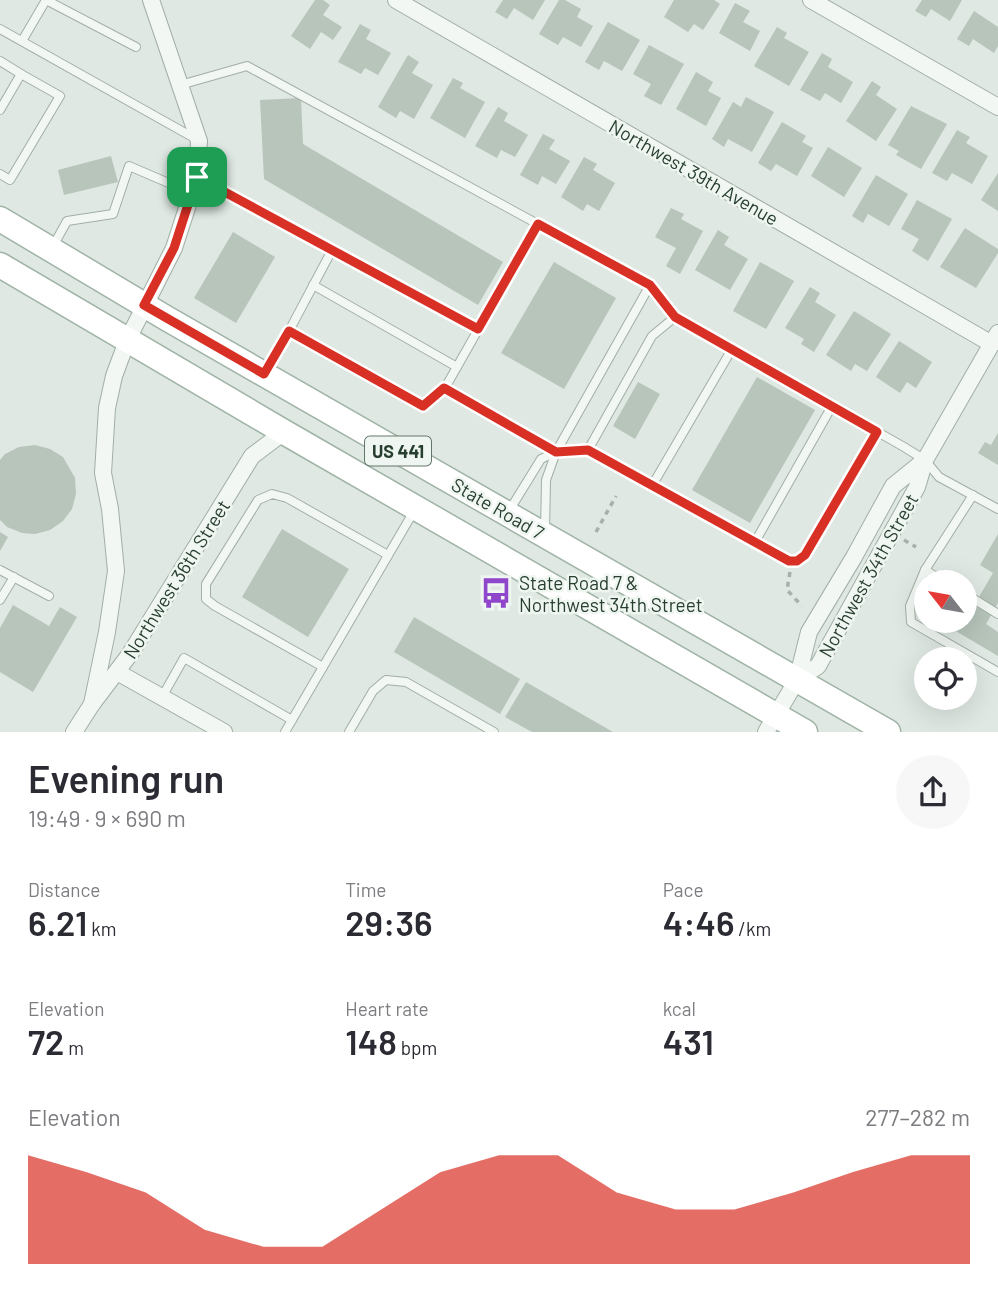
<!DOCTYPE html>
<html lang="en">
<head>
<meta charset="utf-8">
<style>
	:root { --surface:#fff; --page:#f7f7f7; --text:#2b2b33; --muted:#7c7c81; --accent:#d93025 }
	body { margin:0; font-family:Barlow,sans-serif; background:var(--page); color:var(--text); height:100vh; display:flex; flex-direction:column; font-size:26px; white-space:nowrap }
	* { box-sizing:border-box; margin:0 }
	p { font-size:23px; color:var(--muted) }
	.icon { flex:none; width:38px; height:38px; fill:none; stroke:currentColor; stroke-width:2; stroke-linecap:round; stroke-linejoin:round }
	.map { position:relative; height:732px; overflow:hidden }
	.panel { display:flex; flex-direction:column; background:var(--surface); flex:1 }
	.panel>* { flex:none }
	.needle { width:46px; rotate:301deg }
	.tools { position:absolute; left:914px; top:570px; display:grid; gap:14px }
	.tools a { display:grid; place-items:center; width:63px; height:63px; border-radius:50%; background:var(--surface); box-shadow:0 7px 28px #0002; font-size:35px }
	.pin { position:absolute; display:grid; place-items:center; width:60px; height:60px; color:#fff; margin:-30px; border-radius:14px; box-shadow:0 4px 10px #0006 }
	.round { display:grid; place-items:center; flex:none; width:74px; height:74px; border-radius:37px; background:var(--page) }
	.overview { display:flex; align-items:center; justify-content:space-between; height:119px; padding:0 28px }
	h1 { font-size:38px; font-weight:600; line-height:52px }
	.metrics { display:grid; grid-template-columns:repeat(3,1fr); gap:10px; height:119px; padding:7px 28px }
	.metrics div { display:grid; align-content:center }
	.metrics b { font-size:35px; font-weight:600 }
	.metrics small { font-size:19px; font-weight:400 }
	.metrics p { font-size:19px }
	.chart { height:196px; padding:14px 28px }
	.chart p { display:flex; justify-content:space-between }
	.chart svg { width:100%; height:126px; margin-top:7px; fill:var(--accent); opacity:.7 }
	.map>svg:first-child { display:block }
</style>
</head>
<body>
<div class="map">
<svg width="998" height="732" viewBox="0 0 998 732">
	<rect width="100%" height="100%" fill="#dfe8e2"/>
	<g fill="#b7c5bb">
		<path d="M315,0h8l7,5 -7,10 19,12 -9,13 -12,-8 -11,17 -19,-13z"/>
		<path d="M503,0h42l-12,20 -19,-12 -7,11 -12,-7z"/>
		<path d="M559,0h6l16,9 -4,8 16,9 -12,21 -18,-10 -5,8 -19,-11z"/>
		<path d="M674,0h40l6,4 -17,26 -9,-6 -6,8 -24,-15z"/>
		<path d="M922,0h40l-12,21 -19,-12 -5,8 -11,-6z"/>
		<path d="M735,3l15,8 -7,11 17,9 -10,20 -31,-18z"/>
		<path d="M974,11l24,16v19l-4,7 -21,-14 -4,7 -12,-7z"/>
		<path d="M608,22l32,18 -18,31 -18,-10 -5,9 -14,-8z"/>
		<path d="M360,24l11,6 -5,9 25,14 -13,22 -13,-7 -4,6 -23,-12z"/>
		<path d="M777,27l10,6 -3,5 25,14 -20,34 -35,-20z"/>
		<path d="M649,45l35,19 -23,41 -17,-9 7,-12 -18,-10z"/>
		<path d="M822,53l10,6 -4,8 25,15 -12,21 -16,-10 -5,8 -20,-11z"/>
		<path d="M408,55l11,7 -7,11 21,12 -19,34 -14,-8 -4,7 -18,-11z"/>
		<path d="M696,72l17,10 -5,9 13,7 -15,28 -30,-17z"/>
		<path d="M453,78l10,5 -3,5 25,14 -20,36 -35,-20z"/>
		<path d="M872,81l9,6 -5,8 21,14 -21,32 -30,-20z"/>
		<path d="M746,97l28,15 -22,40 -24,-13 -4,8 -12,-8 21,-37 8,5z"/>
		<path d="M301,98l2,46 200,118 -25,43 -214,-126 -4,-79z"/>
		<path d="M911,106l36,18 -26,45 -25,-14 3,-4 -11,-6z"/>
		<path d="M498,107l10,6 -4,8 24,14 -13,22 -14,-7 -4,8 -22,-12z"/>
		<path d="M782,122l24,14 -4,6 11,6 -16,28 -21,-12 -5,7 -13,-8z"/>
		<path d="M957,130l13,7 -4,6 22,13 -16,28 -20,-11 -5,8 -15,-8z"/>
		<path d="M543,134l12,6 -6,9 21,12 -14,23 -14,-8 -4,9 -18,-10z"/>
		<path d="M828,147l34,21 -18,29 -33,-21z"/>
		<path d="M111,156l7,26 -54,13 -6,-25z"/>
		<path d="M584,157l13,7 -4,6 22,13 -16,28 -12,-7 -4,7 -22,-14z"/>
		<path d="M998,173v38l-17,-11z"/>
		<path d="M876,175l32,19 -19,32 -21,-12 -5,9 -11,-7z"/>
		<path d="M917,200l35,19 -24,42 -16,-10 7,-12 -18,-10z"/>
		<path d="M671,208l13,6 -3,5 22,12 -23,43 -14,-8 10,-18 -21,-11z"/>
		<path d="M965,228l33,21v4l-22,35 -36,-21z"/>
		<path d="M718,230l11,7 -5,8 24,14 -18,31 -35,-20z"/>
		<path d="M233,232l42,25 -39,66 -42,-25z"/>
		<path d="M554,262l62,36 -52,91 -63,-36z"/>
		<path d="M760,262l34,19 -28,48 -33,-18z"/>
		<path d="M810,287l10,6 -5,9 21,13 -22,37 -13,-8 3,-5 -19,-11z"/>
		<path d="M854,311l37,23 -24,37 -12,-7 -4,7 -25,-16z"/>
		<path d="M899,341l33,21 -16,26 -9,-6 -7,11 -24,-16z"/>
		<path d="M757,377l58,33 -65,113 -58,-33z"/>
		<path d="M638,382l22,12 -25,45 -22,-13z"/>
		<path d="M998,433v32l-20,-12 7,-11 6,3z"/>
		<path d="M35,445l15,4 13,8 12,21 1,16 -4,15 -9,12 -13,9 -15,4 -13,-1 -15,-6 -7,-7v-60l5,-6 14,-7z"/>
		<path d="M282,529l67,40 -41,68 -66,-40z"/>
		<path d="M0,532l8,5 -8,14z"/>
		<path d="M998,534v69l-12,21 12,8v24l-59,-35h25v-10l5,3 24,-41 -13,-8z"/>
		<path d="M926,588v26l-11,-7z"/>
		<path d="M13,605l36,21 11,-19 17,10 -44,75 -33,-20v-44z"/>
		<path d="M414,617l106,62 -20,35 -106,-62z"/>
		<path d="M526,682l87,50h-81l-27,-15z"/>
	</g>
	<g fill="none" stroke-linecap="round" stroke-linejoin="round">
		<defs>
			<g id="service">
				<path d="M46,0l90,47"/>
				<path d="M0,29l196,110"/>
				<path d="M22,41l24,-41"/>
				<path d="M0,61l21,13 -21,36"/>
				<path d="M180,85l67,-19 403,219 25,32 57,32"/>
				<path d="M0,174l10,6 50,-84 -39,-22"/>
				<path d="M197,177l281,152"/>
				<path d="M538,224l-93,164 111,64"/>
				<path d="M52,248l15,-27 46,-7 16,-48 63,27"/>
				<path d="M313,285l144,82"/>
				<path d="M289,331l43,-81"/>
				<path d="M266,371l23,-40 134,75 22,-18"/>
				<path d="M877,432l-72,123 -8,6h-8l-136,-77 79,-135 172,98 21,13 14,17 59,32"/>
				<path d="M588,450l64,-114 23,-19"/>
				<path d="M973,495l-48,75 -15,36 1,16 87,50"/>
				<path d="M509,511l32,-52 15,-7 32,-2 65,34"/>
				<path d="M545,532l1,-52 10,-28 94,-167"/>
				<path d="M755,542l77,-136"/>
				<path d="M0,570l49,26"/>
				<path d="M925,570l21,13"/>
				<path d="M964,593l34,21"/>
				<path d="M0,600l14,-23"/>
				<path d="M323,667l-108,-61 -9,-7v-15l52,-84 14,-6 15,4 101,57"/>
				<path d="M162,697l22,-39 108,62 -7,12"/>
				<path d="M292,720l122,-209"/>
				<path d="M349,732l24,-41 13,-11 20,2 88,50"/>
			</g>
			<g id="minor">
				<path d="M396,0l596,344"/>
				<path d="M811,0l187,107"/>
				<path d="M117,672l107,60"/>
				<path d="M797,680l21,-14 99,-179 8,-27 73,-127"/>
				<path d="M92,704l15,-72 9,-61 -6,-62 -7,-36 4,-65 7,-32 13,-35 47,-93 23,-71 2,-36 -48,-141"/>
				<path d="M74,732l18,-28 38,-50 122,-198 32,-24"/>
				<path d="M766,732l31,-52 12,-48 45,-75 39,-71 32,-26"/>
			</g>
			<g id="primary">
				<path d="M0,219l166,99 722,414"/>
				<path d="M0,265l284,167 521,300"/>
			</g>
		</defs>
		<use href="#service" stroke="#a1afa5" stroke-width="10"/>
		<use href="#minor" stroke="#a1afa5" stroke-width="18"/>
		<use href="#primary" stroke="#9fb4a5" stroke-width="27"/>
		<g stroke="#a5b1a9" stroke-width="3.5" stroke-dasharray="5 5" stroke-linecap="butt">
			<path d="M596,532l20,-36"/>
			<path d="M904,540l12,7"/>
			<path d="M790,572l-3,18 15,16"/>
		</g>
		<use href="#service" stroke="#f2f7f3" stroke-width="8"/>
		<use href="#minor" stroke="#f2f7f3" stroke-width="16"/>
		<use href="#primary" stroke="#fff" stroke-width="24"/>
	</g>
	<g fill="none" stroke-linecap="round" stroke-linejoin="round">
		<defs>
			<path id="route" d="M197,177l281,152 60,-105 112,61 25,32 202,115 -72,123 -8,6h-8l-201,-111 -32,2 -112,-64 -21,18 -134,-75 -25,43 -120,-69 30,-57z"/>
		</defs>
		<use href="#route" stroke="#fff" stroke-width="14"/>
		<use href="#route" stroke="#d93025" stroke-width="9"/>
	</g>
	<defs>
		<symbol id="bus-bare" viewBox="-9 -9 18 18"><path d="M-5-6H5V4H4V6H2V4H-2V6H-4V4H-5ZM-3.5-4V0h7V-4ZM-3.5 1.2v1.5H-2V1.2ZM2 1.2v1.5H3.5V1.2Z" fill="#8f46cb" stroke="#eff6f1" stroke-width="2.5" paint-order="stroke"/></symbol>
	</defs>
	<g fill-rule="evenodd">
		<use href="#bus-bare" x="474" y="571" width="44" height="44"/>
	</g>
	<g text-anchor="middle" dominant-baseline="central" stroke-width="5" stroke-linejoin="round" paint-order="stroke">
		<rect fill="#eff6f1" stroke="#64766a" stroke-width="2" x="365" y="436.5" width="66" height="29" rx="5"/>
		<g font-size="18" font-weight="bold" fill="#283f30">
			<text x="398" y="451">US 441</text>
		</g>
		<g font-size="19" fill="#283f30" stroke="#eff6f1">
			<text transform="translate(694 172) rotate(30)">Northwest 39th Avenue</text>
			<text transform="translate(498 508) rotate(30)">State Road 7</text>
			<text transform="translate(868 575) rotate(-61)">Northwest 34th Street</text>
			<text transform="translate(176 579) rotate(-58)">Northwest 36th Street</text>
		</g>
		<g font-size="19" fill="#283f30" stroke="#eff6f1" text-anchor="start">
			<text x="519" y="582">State Road 7 &amp;<tspan x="519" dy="22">Northwest 34th Street</tspan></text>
		</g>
	</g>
</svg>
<div class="tools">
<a><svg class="needle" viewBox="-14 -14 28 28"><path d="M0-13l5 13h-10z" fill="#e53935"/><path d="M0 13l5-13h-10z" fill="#7c7c81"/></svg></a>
<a><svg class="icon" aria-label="locate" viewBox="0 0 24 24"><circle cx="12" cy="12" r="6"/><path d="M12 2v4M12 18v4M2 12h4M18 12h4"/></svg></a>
</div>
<div class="pin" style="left:197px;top:177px;background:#1e9e55"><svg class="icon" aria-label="arrive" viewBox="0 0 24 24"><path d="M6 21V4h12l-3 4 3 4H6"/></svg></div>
</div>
<section class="panel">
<div class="overview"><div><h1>Evening run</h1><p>19:49 · 9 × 690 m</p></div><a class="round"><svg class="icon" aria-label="share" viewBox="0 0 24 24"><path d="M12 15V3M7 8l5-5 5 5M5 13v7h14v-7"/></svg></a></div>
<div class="metrics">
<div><p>Distance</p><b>6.21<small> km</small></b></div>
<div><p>Time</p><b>29:36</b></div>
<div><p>Pace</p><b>4:46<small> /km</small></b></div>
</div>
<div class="metrics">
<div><p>Elevation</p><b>72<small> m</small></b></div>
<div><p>Heart rate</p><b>148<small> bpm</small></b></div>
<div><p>kcal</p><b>431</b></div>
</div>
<div class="chart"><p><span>Elevation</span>277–282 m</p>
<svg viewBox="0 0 160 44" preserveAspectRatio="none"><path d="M0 44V6L10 12L20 19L30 32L40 38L50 38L60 25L70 12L80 6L90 6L100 19L110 25L120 25L130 19L140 12L150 6L160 6V44z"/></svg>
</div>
</section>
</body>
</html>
